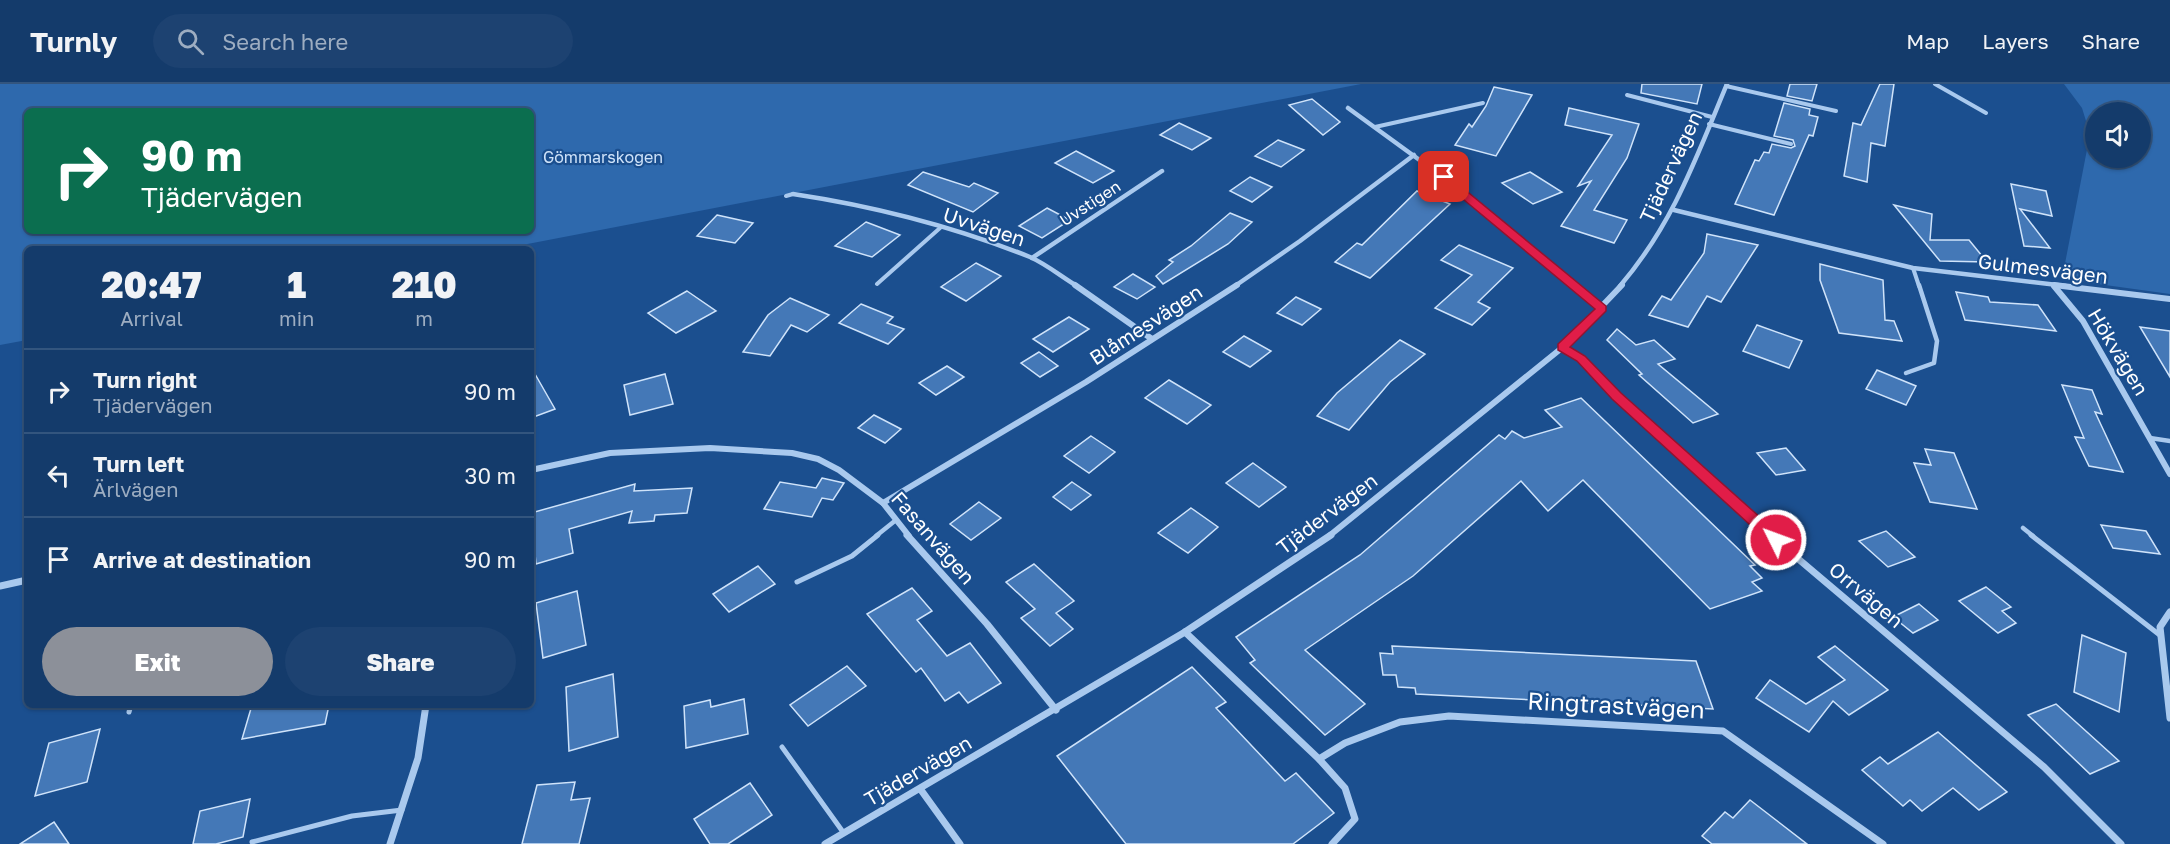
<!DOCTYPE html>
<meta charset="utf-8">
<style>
:root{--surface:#143b6b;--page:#1d4271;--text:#f1f3f6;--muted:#9dadc1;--line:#33557e;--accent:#8c9099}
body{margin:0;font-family:"Golos Text",sans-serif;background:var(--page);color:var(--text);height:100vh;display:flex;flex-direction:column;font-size:22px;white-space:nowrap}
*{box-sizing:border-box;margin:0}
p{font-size:20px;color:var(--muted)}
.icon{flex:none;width:33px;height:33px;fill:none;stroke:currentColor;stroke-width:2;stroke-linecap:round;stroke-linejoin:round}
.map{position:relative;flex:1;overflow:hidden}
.panel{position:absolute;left:24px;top:162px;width:510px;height:462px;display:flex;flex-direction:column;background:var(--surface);border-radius:9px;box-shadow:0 2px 4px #0004,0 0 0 2px var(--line)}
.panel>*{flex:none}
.hud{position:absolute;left:24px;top:24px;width:510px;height:126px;border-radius:9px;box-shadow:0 2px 4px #0004,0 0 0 2px var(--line);background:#0b6e4f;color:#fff;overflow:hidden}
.buttons{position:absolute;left:2085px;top:18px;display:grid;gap:12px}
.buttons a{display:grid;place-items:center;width:66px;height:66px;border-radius:50%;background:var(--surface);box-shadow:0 2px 4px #0004,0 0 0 2px var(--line);font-size:30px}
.pin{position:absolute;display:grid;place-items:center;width:51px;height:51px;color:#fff;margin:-26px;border-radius:12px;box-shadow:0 3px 9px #0006}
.me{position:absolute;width:66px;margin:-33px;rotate:312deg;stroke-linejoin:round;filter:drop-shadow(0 0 4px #0008)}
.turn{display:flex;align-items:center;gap:21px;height:126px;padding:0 18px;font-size:27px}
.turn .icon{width:78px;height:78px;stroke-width:2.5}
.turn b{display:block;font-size:42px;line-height:51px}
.eta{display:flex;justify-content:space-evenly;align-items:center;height:102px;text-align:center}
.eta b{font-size:36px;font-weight:800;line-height:42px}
.cta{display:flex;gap:12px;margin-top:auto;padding:12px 18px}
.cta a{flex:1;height:69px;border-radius:36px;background:var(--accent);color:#fff;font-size:24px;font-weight:800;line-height:69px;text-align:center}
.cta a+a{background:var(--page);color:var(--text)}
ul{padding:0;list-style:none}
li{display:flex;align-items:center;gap:18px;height:84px;padding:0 18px;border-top:2px solid var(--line)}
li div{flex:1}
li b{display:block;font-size:22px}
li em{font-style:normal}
header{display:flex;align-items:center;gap:36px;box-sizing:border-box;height:84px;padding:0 30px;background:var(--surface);border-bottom:2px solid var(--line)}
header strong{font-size:28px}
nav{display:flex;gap:33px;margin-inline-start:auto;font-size:21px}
.search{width:420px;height:54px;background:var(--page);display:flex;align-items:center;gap:15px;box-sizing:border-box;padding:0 21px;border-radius:33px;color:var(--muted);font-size:22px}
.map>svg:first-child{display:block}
.green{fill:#2e69ad;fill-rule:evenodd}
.building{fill:#4478b7;stroke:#cfe3fa;stroke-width:1.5}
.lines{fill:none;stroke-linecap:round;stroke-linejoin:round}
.service-far2{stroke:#a9c9ee;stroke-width:4}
.service-far1{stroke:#a9c9ee;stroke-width:4.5}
.service{stroke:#a9c9ee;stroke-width:5}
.minor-far2{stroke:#a9c9ee;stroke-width:4.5}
.minor-far1{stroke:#a9c9ee;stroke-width:6}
.minor{stroke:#a9c9ee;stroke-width:7}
.route{fill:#e11d48;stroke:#92132f;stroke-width:1.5}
.labels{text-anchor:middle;stroke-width:4.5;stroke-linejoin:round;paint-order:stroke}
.far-park-label{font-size:16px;fill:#cfe3fa;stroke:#1b4f8f}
.far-street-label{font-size:16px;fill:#fff;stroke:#1b4f8f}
.street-label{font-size:20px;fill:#fff;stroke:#1b4f8f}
.near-street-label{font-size:24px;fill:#fff;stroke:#1b4f8f}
</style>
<header>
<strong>Turnly</strong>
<div class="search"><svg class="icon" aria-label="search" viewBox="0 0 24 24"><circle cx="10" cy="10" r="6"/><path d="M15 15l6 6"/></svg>Search here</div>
<nav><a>Map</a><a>Layers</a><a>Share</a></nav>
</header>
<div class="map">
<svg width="2170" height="760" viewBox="0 0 2170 760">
<rect width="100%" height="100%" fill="#1b4f8f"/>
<g class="green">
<path d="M0,0h1361l-860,165h-474v91l-27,5zM27,27h504v120h-504z"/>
<path d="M2064,0h106v210l-108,-15 28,-145 -8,-26zM2096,28h44v46h-44z"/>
</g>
<g class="building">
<polygon points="1642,0 1702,0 1697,20 1641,9"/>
<polygon points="1790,0 1817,0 1812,17 1787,12"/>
<polygon points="1880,0 1894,0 1885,62 1871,59 1867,98 1844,92 1853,39 1861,41"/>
<polygon points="1494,3 1532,11 1496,72 1455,61 1469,40 1472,43 1486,22"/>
<polygon points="1312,15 1340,38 1323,51 1289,21"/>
<polygon points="1784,19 1810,25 1809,31 1818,33 1813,52 1809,51 1774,131 1735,120 1755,76 1759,77 1764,68 1769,69 1772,60 1791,64 1795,62 1793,56 1774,52"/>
<polygon points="1569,24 1639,40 1627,74 1594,126 1627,136 1614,159 1561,142 1591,97 1578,102 1612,51 1565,41"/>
<polygon points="1179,39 1211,54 1192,66 1160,51"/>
<polygon points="1278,56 1304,66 1281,83 1255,72"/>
<polygon points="1076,67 1114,87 1093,99 1055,79"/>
<polygon points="923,88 969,103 974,99 998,109 973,128 908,101"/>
<polygon points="1530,88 1562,108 1533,120 1502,99"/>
<polygon points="1250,93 1272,103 1252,118 1230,107"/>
<polygon points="2011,100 2046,107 2052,132 2020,125 2050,164 2024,162"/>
<polygon points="1417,107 1450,120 1370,194 1335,178 1357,159 1362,161"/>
<polygon points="1894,121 1932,130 1930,156 1969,156 1987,178 1940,177"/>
<polygon points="1047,124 1070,136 1042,154 1019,142"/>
<polygon points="1230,129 1252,138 1228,160 1163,200 1156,192 1173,178 1169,176 1191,162"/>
<polygon points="717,131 753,139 735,159 697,152"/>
<polygon points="866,138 900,151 872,173 835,162"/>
<polygon points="1707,150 1758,161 1721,218 1707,212 1688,243 1649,231 1662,212 1671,216 1704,169"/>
<polygon points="1459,161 1513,184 1478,218 1490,224 1472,241 1435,224 1472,191 1441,176"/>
<polygon points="976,179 1001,192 966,217 941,203"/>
<polygon points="1820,180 1883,196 1885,236 1894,237 1902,257 1839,249 1820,196"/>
<polygon points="1133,190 1155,203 1137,215 1114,203"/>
<polygon points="687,207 716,227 676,249 648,229"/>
<polygon points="1956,208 1988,213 1990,218 2038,221 2056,247 1965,236"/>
<polygon points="1296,213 1321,225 1302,241 1277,229"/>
<polygon points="790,214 829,231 807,248 791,241 770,272 743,268 768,231"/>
<polygon points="861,220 893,233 887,239 904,245 888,260 839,239"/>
<polygon points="1069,233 1089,245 1053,268 1033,255"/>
<polygon points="1757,241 1802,257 1789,284 1743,267"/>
<polygon points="2140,243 2170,247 2170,293"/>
<polygon points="1617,245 1636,261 1654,256 1675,275 1658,280 1718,330 1693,339 1639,291 1642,290 1607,256"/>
<polygon points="1244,252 1271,267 1250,283 1223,268"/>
<polygon points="1400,256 1425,270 1390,298 1349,346 1317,332 1337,309"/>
<polygon points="1039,268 1058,282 1040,293 1021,279"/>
<polygon points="947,282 964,293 936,311 919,299"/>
<polygon points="531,283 555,325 531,334"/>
<polygon points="1877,286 1916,302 1906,321 1866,305"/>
<polygon points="665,290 673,320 630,331 624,301"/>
<polygon points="1169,296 1211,321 1187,340 1145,314"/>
<polygon points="2062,301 2092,306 2102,330 2095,328 2123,388 2089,382 2075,353 2084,354"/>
<polygon points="1581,314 1755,481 1750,482 1762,494 1752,498 1762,507 1710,525 1583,396 1548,427 1521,397 1413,492 1305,566 1365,620 1325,651 1250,579 1255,576 1236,553 1360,471 1499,351 1505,355 1512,347 1524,354 1562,343 1545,326"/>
<polygon points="874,331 901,345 885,359 858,344"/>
<polygon points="1091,352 1115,368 1089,389 1064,372"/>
<polygon points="1786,364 1805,386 1776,391 1757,369"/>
<polygon points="1925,365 1954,369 1977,425 1930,418 1914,379 1931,381"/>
<polygon points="1253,379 1286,403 1259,423 1226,399"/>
<polygon points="822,394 844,399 833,416 822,414 812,433 764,425 780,398 816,404"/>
<polygon points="1072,398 1091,411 1071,426 1053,413"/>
<polygon points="635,400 634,407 692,404 687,429 655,431 654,437 629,439 632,427 569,445 573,469 536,480 531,429"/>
<polygon points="979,418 1001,434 971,456 950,440"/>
<polygon points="1191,424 1218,443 1188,469 1158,449"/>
<polygon points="2101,441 2146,447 2160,470 2113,464"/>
<polygon points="1886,447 1915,473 1888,483 1859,457"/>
<polygon points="1034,480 1074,517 1056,529 1073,545 1050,562 1021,534 1035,525 1006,498"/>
<polygon points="758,482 775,500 729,528 713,510"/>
<polygon points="1986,503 2011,523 2002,527 2016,539 1998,549 1959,517"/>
<polygon points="912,504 932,527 917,536 947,572 970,559 1001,599 968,619 959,608 945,617 921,584 916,588 867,530"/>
<polygon points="577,507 586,561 543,574 536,519"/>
<polygon points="1919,520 1938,536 1913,549 1893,533"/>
<polygon points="2082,551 2126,569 2119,628 2074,608"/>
<polygon points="1392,562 1696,577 1713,625 1416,610 1415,604 1398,603 1396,591 1383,591 1380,569 1393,570"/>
<polygon points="1835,562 1888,606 1849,631 1833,617 1809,648 1756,614 1770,596 1806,620 1845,596 1818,573"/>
<polygon points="847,582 866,602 808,642 790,621"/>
<polygon points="1192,583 1226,618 1216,624 1285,697 1296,689 1334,729 1293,760 1126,760 1057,672"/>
<polygon points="613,590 618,653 569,667 566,603"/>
<polygon points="744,615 748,650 686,664 684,622 710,616 711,623"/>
<polygon points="2056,620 2119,677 2090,690 2028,631"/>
<polygon points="252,621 329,621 325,640 242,655"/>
<polygon points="100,645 87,698 35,712 49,659"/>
<polygon points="1938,648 2007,708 1979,726 1953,704 1922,727 1910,716 1903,722 1862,686 1880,673 1888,680"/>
<polygon points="575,698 571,716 590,714 579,760 522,760 537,701"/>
<polygon points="750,699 772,731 728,760 710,760 694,735"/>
<polygon points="250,715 243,753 216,760 193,760 200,727"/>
<polygon points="1750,716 1807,760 1712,760 1702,752 1725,728 1733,734"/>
<polygon points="54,738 69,760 20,760"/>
</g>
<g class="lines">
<g class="service-far2">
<polyline points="1935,0 1986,29"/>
<polyline points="1726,2 1836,27"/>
<polyline points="1627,11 1712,33"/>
<polyline points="1709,40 1791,60"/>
<polyline points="1375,43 1483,19"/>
<polyline points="786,112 793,110"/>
<polyline points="1913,184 1919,202"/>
<polyline points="877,200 940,144"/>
</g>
<g class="service-far1">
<polyline points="1906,289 1934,279 1937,257 1919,201"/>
<polyline points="2150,354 2170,357"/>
<polyline points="2023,444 2033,452"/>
<polyline points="876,452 896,436"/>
</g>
<g class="service">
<polyline points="2031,451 2161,552"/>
<polyline points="797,498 852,472 878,451"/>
<polyline points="129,628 131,621"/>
<polyline points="782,663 843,748"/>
<polyline points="252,758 352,732 402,726"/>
</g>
<g class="minor-far2">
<polyline points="1348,24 1458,104 1576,202"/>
<path d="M793,110c80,12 162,33 237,63 16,7 32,20 47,29"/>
<polyline points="1674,126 1913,184 2066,202"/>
<polyline points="1032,174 1162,87"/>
<polyline points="1235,202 1300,157 1414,71"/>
<path d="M1620,202c53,-62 76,-128 107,-202"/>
</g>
<g class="minor-far1">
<polyline points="1075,201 1152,255"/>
<polyline points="1574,201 1602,224"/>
<polyline points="2054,201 2170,215"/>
<polyline points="2054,202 2083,237 2170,390"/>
<polyline points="1563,263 1581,274 1616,312 1772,452"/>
<polyline points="531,386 610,369 710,364 792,369 818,375 839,386 883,419 909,452"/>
<polyline points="883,419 1086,298 1237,201"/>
<polyline points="1329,452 1563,263 1622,201"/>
</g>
<g class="minor">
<polyline points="907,451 987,540 1056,626"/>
<polyline points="1770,451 2044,683 2121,760"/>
<polyline points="0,502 27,496"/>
<polyline points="2170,528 2160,543 2170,634"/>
<polyline points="1185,548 1319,675 1345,704 1355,735 1332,760"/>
<polyline points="1319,675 1345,659 1400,638 1449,632 1723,647 1883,760"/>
<polyline points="921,706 960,760"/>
<polyline points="390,760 418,674 426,621"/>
<polyline points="825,760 1185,548 1331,451"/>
</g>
</g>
<polygon class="route" points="1440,91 1447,91 1606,222 1606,227 1570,263 1585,272 1621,309 1781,452 1784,456 1781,460 1771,460 1612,315 1577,277 1558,266 1558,260 1595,225 1440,96"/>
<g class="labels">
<g class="far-park-label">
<text x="603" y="79">Gömmarskogen</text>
</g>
<g class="far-street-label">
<text transform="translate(1090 119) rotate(-33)" y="6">Uvstigen</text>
</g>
<g class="street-label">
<text transform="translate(1671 83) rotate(-65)" y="7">Tjädervägen</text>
<text transform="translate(984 143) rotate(18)" y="7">Uvvägen</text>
<text transform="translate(2043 185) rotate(7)" y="7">Gulmesvägen</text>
<text transform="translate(1146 241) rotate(-33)" y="7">Blåmesvägen</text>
<text transform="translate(2118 268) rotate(59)" y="7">Hökvägen</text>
<text transform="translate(1327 430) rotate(-37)" y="7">Tjädervägen</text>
<text transform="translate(933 454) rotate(49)" y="7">Fasanvägen</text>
<text transform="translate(1866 511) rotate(40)" y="7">Orrvägen</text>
<text transform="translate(918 687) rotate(-30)" y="7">Tjädervägen</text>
</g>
<g class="near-street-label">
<text transform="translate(1616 622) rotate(3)" y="8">Ringtrastvägen</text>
</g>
</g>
</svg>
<div class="buttons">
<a><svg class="icon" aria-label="sound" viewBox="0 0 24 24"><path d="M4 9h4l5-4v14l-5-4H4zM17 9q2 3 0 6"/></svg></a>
</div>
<div class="pin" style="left:1444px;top:93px;background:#d93025"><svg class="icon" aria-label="arrive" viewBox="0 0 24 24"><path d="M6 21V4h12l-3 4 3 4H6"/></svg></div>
<svg class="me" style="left:1776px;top:456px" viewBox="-20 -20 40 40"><circle r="17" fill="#e11d48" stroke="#fff" stroke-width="3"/><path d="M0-11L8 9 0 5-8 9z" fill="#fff"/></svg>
<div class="hud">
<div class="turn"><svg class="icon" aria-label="right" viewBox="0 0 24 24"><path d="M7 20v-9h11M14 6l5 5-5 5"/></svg><div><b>90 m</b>Tjädervägen</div></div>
</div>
<section class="panel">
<div class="eta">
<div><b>20:47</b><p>Arrival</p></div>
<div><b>1</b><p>min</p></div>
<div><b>210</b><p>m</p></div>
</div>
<ul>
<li><svg class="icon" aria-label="right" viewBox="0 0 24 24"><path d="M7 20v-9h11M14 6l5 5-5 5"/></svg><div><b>Turn right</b><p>Tjädervägen</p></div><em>90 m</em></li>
<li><svg class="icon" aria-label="left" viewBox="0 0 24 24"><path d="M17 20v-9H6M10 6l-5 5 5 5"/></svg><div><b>Turn left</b><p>Ärlvägen</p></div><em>30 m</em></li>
<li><svg class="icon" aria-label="arrive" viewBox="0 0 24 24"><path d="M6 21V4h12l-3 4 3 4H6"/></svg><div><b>Arrive at destination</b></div><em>90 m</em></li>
</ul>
<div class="cta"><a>Exit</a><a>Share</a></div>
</section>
</div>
